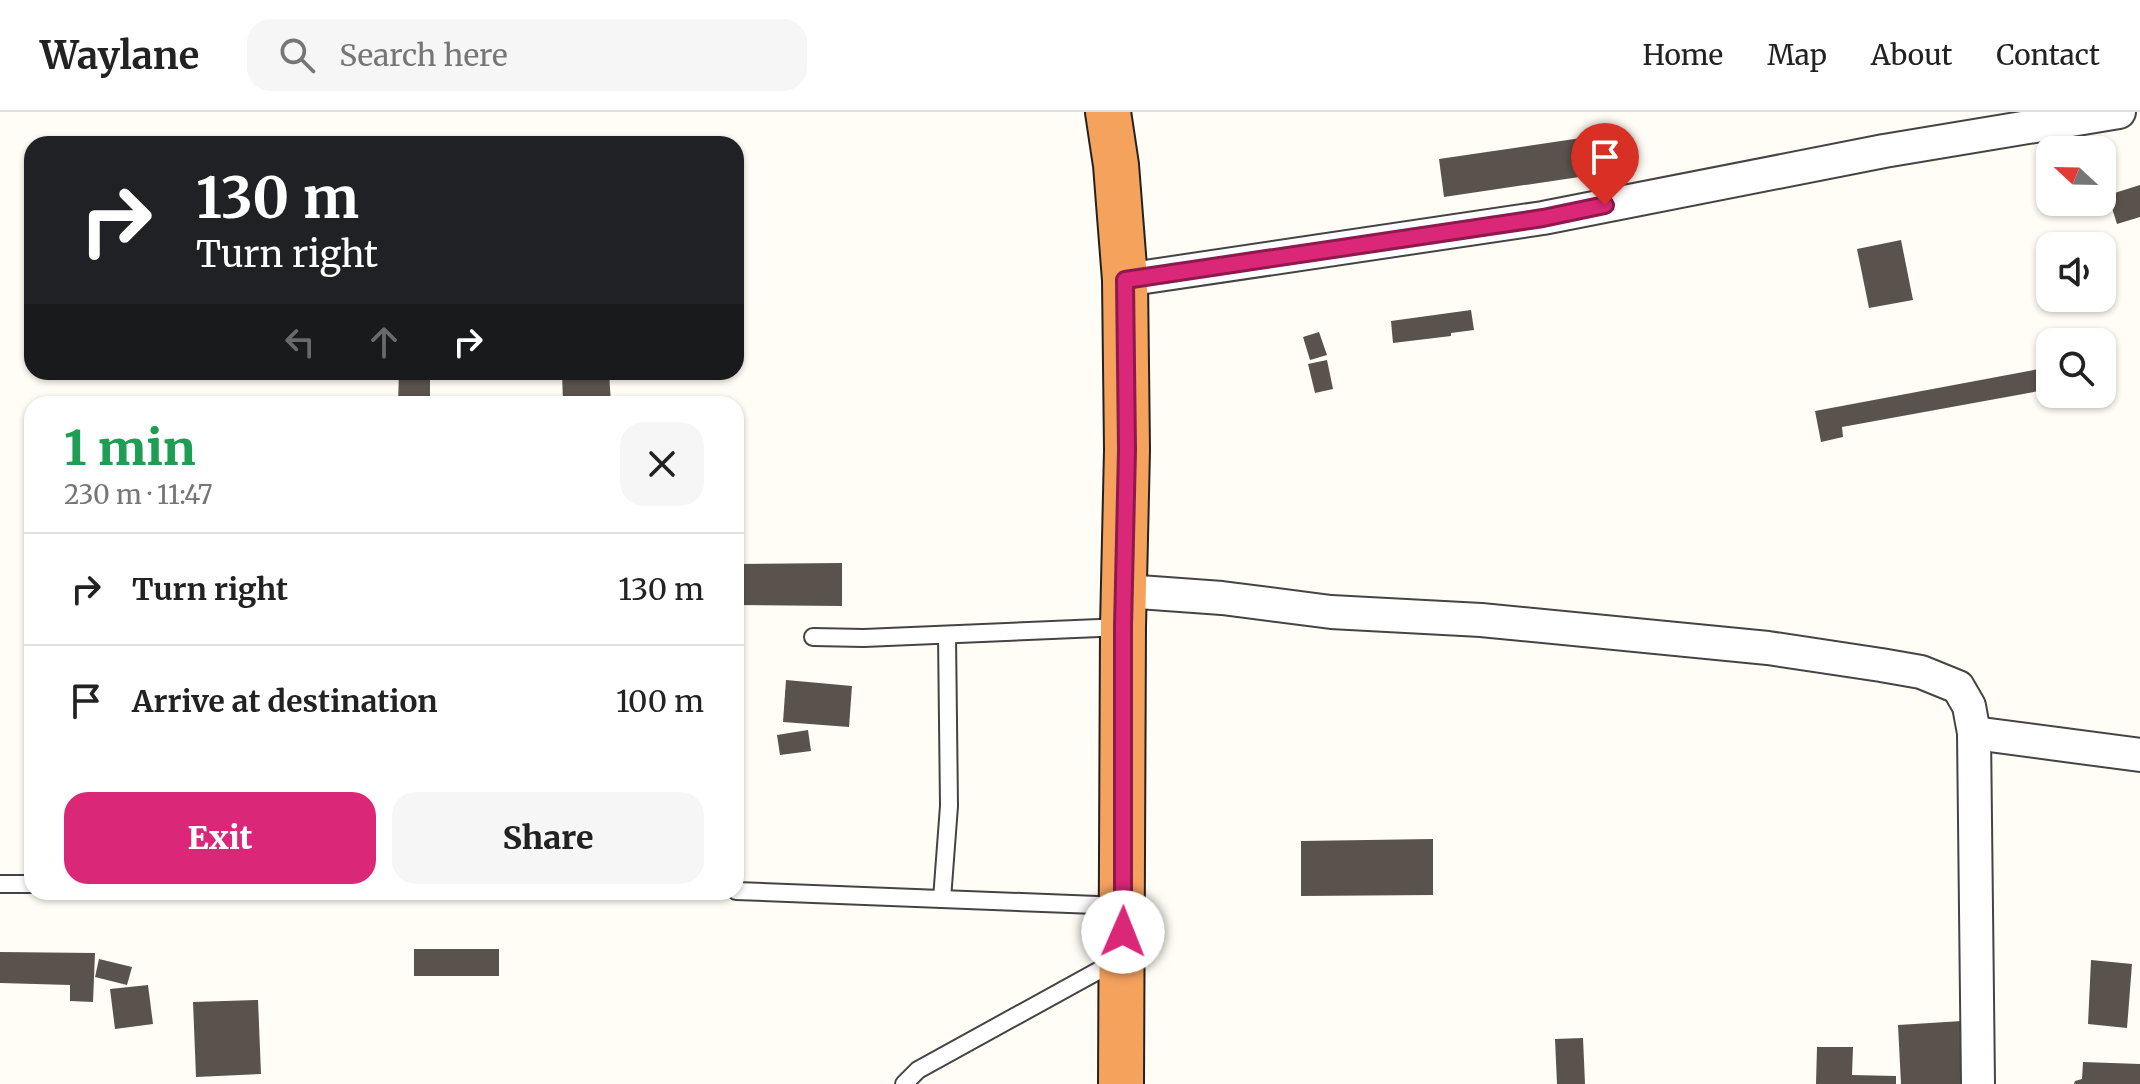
<!DOCTYPE html>
<meta charset="utf-8">
<style>
:root{--surface:#fff;--page:#f6f6f6;--text:#222;--muted:#767676;--line:#e0e0e0;--accent:#db2777}
body{margin:0;font-family:Merriweather,serif;background:var(--page);color:var(--text);height:100vh;display:flex;flex-direction:column;font-size:30px;white-space:nowrap}
*{box-sizing:border-box;margin:0}
p{font-size:26px;color:var(--muted)}
.icon{flex:none;width:44px;height:44px;fill:none;stroke:currentColor;stroke-width:2;stroke-linecap:round;stroke-linejoin:round}
.map{position:relative;flex:1;overflow:hidden}
.details{position:absolute;left:24px;top:284px;width:720px;height:504px;display:flex;flex-direction:column;background:var(--surface);border-radius:24px;box-shadow:0 2px 6px #0004}
.details>*{flex:none}
.hud{position:absolute;left:24px;top:24px;width:720px;height:244px;border-radius:24px;box-shadow:0 2px 6px #0004;background:#202124;color:#fff;overflow:hidden}
.needle{width:52px;rotate:292deg}
.tools{position:absolute;left:2036px;top:24px;display:grid;gap:16px}
.tools a{display:grid;place-items:center;width:80px;height:80px;border-radius:16px;background:var(--surface);box-shadow:0 2px 6px #0004;font-size:40px}
.pin{position:absolute;display:grid;place-items:center;width:68px;height:68px;color:#fff;margin:-82px -34px;border-radius:50% 50% 50% 0;rotate:-45deg;box-shadow:0 0 8px #0007}
.pin .icon{rotate:45deg}
.me{position:absolute;width:88px;margin:-44px;rotate:1deg;stroke-linejoin:round;filter:drop-shadow(0 0 6px #0008)}
.turn{display:flex;align-items:center;gap:28px;height:168px;padding:0 40px;font-size:36px}
.turn .icon{width:104px;height:104px;stroke-width:2.5}
.turn b{display:block;font-size:56px;line-height:68px}
.lanes{display:flex;align-items:center;height:76px;padding:0 40px;background:#0003;justify-content:center;gap:40px;direction:ltr}
.lanes .off{opacity:.35}
.round{display:grid;place-items:center;flex:none;width:84px;height:84px;border-radius:24px;background:var(--page)}
.headline{display:flex;align-items:center;justify-content:space-between;height:136px;padding:0 40px}
h1{font-size:48px;font-weight:800;line-height:60px;color:#1e9e55}
.button{display:flex;gap:16px;margin-top:auto;padding:16px 40px}
.button a{flex:1;height:92px;border-radius:24px;background:var(--accent);color:#fff;font-size:32px;font-weight:800;line-height:92px;text-align:center}
.button a+a{background:var(--page);color:var(--text)}
ul{padding:0;list-style:none}
li{display:flex;align-items:center;gap:24px;height:112px;padding:0 40px;border-top:2px solid var(--line)}
li div{flex:1}
li b{display:block;font-size:30px}
li em{font-style:normal}
header{display:flex;align-items:center;gap:48px;box-sizing:border-box;height:112px;padding:0 40px;background:var(--surface);border-bottom:2px solid var(--line)}
header strong{font-size:38px}
nav{display:flex;gap:44px;margin-inline-start:auto;font-size:28px}
.search{width:560px;height:72px;background:var(--page);display:flex;align-items:center;gap:20px;box-sizing:border-box;padding:0 28px;border-radius:24px;color:var(--muted);font-size:30px}
.map>svg:first-child{display:block}
.building{fill:#5a524d}
.lines{fill:none;stroke-linecap:round;stroke-linejoin:round}
.lane-casing{stroke:#444;stroke-width:20}
.street-casing{stroke:#444;stroke-width:36}
.highway-casing{stroke:#222;stroke-width:48}
.lane{stroke:#fff;stroke-width:16}
.street{stroke:#fff;stroke-width:32}
.highway{stroke:#f5a25d;stroke-width:44}
.route-casing{stroke:#8e194d;stroke-width:20}
.route{stroke:#db2777;stroke-width:14}
</style>
<header>
<strong>Waylane</strong>
<div class="search"><svg class="icon" aria-label="search" viewBox="0 0 24 24"><circle cx="10" cy="10" r="6"/><path d="M15 15l6 6"/></svg>Search here</div>
<nav><a>Home</a><a>Map</a><a>About</a><a>Contact</a></nav>
</header>
<div class="map">
<svg width="2140" height="972" viewBox="0 0 2140 972">
<rect width="100%" height="100%" fill="#fffdf5"/>
<g class="building">
<polygon points="1581,26 1586,64 1444,85 1439,47"/>
<polygon points="2140,73 2140,105 2117,112 2108,83"/>
<polygon points="1901,128 1913,188 1869,196 1857,137"/>
<polygon points="1471,198 1474,218 1451,221 1451,224 1393,231 1391,209"/>
<polygon points="1319,220 1327,243 1310,248 1303,225"/>
<polygon points="1327,248 1333,277 1315,281 1308,252"/>
<polygon points="2050,255 2050,277 1842,315 1843,325 1821,330 1815,299"/>
<polygon points="399,260 430,260 430,292 398,292"/>
<polygon points="562,260 609,260 611,292 563,292"/>
<polygon points="842,451 842,494 736,493 736,452"/>
<polygon points="786,568 852,574 849,615 783,610"/>
<polygon points="808,618 811,639 780,643 777,623"/>
<polygon points="1433,727 1433,783 1301,784 1301,729"/>
<rect x="414" y="837" width="85" height="27"/>
<polygon points="0,840 95,841 93,890 70,889 70,873 0,871"/>
<polygon points="99,847 132,855 127,873 95,865"/>
<polygon points="2091,848 2132,852 2127,916 2088,912"/>
<polygon points="148,873 153,912 115,917 110,877"/>
<polygon points="258,888 261,962 196,965 193,890"/>
<polygon points="1962,909 1965,972 1901,972 1898,913"/>
<polygon points="1583,926 1585,972 1557,972 1555,927"/>
<polygon points="1817,935 1853,935 1852,963 1896,964 1896,972 1816,972"/>
<polygon points="2083,950 2140,952 2140,972 2074,972 2075,969 2082,967"/>
</g>
<g class="lines">
<g class="lane-casing">
<g id="lane">
<polyline points="813,525 864,526 1123,515"/>
<polyline points="0,772 32,772"/>
<polyline points="736,779 1122,794"/>
<polyline points="942,787 949,694 947,523"/>
<polyline points="904,972 918,958 1116,849"/>
</g>
</g>
<g class="street-casing">
<g id="street">
<polyline points="1125,168 1543,106 1884,39 2119,0"/>
<polyline points="1125,479 1222,486 1331,500 1481,508 1768,536 1881,553 1921,560 1958,575 1969,594 1974,621 1978,972"/>
<polyline points="1974,621 2140,643"/>
</g>
</g>
<g class="highway-casing">
<polyline id="highway" points="1108,0 1116,53 1125,168 1127,338 1123,515 1121,972"/>
</g>
<use href="#lane" class="lane"/>
<use href="#street" class="street"/>
<use href="#highway" class="highway"/>
</g>
<g class="lines">
<g class="route-casing">
<polyline id="route" points="1123,820 1123,515 1127,338 1125,168 1543,106 1605,93"/>
</g>
<use href="#route" class="route"/>
</g>
</svg>
<div class="tools">
<a><svg class="needle" viewBox="-14 -14 28 28"><path d="M0-13l5 13h-10z" fill="#e53935"/><path d="M0 13l5-13h-10z" fill="#767676"/></svg></a>
<a><svg class="icon" aria-label="sound" viewBox="0 0 24 24"><path d="M4 9h4l5-4v14l-5-4H4zM17 9q2 3 0 6"/></svg></a>
<a><svg class="icon" aria-label="search" viewBox="0 0 24 24"><circle cx="10" cy="10" r="6"/><path d="M15 15l6 6"/></svg></a>
</div>
<div class="pin" style="left:1605px;top:93px;background:#d93025"><svg class="icon" aria-label="arrive" viewBox="0 0 24 24"><path d="M6 21V4h12l-3 4 3 4H6"/></svg></div>
<svg class="me" style="left:1123px;top:820px" viewBox="-20 -20 40 40"><circle r="19" fill="#fff"/><path d="M0-13L10 11 0 6-10 11z" fill="#db2777"/></svg>
<div class="hud">
<div class="turn"><svg class="icon" aria-label="right" viewBox="0 0 24 24"><path d="M7 20v-9h11M14 6l5 5-5 5"/></svg><div><b>130 m</b>Turn right</div></div>
<div class="lanes"><svg class="icon off" aria-label="left" viewBox="0 0 24 24"><path d="M17 20v-9H6M10 6l-5 5 5 5"/></svg><svg class="icon off" aria-label="ahead" viewBox="0 0 24 24"><path d="M12 20V5M6 11l6-6 6 6"/></svg><svg class="icon" aria-label="right" viewBox="0 0 24 24"><path d="M7 20v-9h11M14 6l5 5-5 5"/></svg></div>
</div>
<section class="details">
<div class="headline"><div><h1>1 min</h1><p>230 m · 11:47</p></div><a class="round"><svg class="icon" aria-label="close" viewBox="0 0 24 24"><path d="M6 6l12 12M18 6L6 18"/></svg></a></div>
<ul>
<li><svg class="icon" aria-label="right" viewBox="0 0 24 24"><path d="M7 20v-9h11M14 6l5 5-5 5"/></svg><div><b>Turn right</b></div><em>130 m</em></li>
<li><svg class="icon" aria-label="arrive" viewBox="0 0 24 24"><path d="M6 21V4h12l-3 4 3 4H6"/></svg><div><b>Arrive at destination</b></div><em>100 m</em></li>
</ul>
<div class="button"><a>Exit</a><a>Share</a></div>
</section>
</div>
